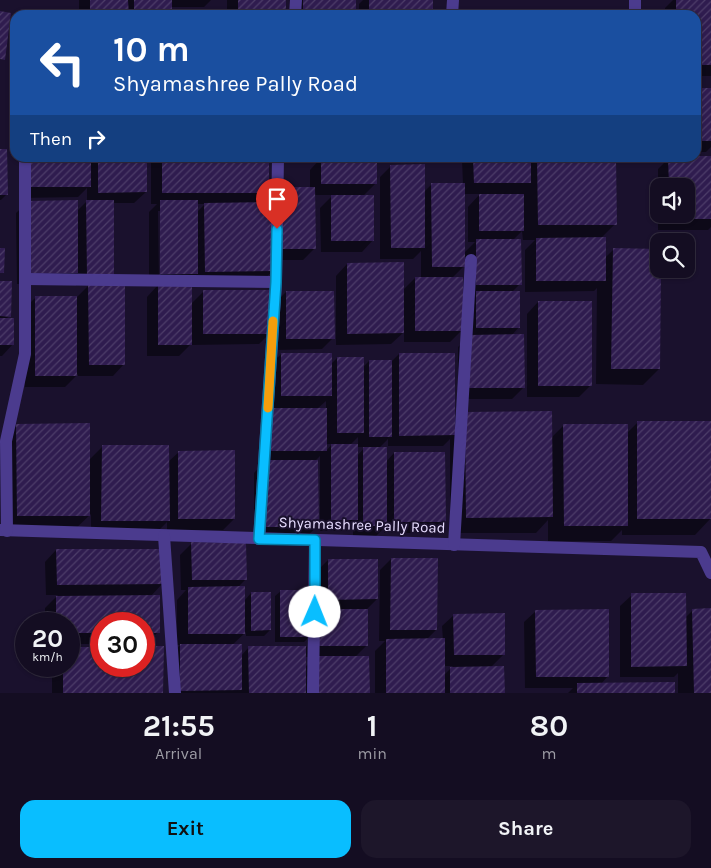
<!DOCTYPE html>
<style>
:root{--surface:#140d22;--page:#1d162a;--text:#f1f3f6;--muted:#9d9ca5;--line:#332d40;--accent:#09beff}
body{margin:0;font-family:Karla,sans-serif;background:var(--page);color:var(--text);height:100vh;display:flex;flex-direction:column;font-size:19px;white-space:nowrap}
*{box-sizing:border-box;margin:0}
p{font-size:16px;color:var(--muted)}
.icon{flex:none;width:28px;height:28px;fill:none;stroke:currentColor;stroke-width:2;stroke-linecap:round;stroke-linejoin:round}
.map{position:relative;height:693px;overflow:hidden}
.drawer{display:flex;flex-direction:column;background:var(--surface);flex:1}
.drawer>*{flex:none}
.banner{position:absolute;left:10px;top:10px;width:691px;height:152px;border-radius:15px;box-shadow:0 1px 4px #0004,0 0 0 1px var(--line);background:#1a4fa0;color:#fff;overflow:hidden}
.fabs{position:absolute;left:650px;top:178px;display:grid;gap:10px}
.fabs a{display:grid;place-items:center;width:45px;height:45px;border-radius:10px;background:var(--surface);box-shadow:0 1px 4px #0004,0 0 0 1px var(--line);font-size:25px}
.speed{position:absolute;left:15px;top:612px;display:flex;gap:10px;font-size:25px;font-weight:700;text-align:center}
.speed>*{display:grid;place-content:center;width:65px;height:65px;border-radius:50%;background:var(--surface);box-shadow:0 1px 4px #0004,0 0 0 1px var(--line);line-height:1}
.speed small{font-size:12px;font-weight:400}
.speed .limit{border:8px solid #d22;background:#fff;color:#111}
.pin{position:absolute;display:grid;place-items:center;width:42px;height:42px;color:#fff;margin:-51px -21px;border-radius:50% 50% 50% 0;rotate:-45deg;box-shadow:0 0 5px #0007}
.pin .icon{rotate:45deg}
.me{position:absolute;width:55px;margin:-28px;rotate:1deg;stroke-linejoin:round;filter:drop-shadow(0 0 4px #0008)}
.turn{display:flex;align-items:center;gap:18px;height:105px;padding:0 20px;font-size:22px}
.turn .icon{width:65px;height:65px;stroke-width:2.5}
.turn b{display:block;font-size:35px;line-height:42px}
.then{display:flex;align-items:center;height:48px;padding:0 20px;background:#0003;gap:10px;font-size:19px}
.eta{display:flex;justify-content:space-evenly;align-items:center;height:85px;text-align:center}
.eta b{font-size:30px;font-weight:700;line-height:35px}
.cta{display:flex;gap:10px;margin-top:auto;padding:10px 20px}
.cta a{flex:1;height:58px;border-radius:15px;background:var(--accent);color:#111;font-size:20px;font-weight:700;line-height:58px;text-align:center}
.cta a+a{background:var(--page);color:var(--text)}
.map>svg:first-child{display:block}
.shadow{fill:#0007;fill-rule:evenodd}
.building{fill:url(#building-hatch)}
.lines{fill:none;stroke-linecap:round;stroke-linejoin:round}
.minor{stroke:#4b3b8e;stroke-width:12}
.route-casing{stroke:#067ca6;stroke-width:12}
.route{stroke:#09beff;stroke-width:9}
.slow{stroke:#f59e0b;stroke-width:9}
.labels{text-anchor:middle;stroke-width:4;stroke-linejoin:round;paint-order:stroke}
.street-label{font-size:15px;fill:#e7ddff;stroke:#1a112d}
</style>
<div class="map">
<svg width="711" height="693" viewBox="0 0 711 693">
<defs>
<pattern id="building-hatch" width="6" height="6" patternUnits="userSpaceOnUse" patternTransform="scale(1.25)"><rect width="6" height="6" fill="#2f1c4f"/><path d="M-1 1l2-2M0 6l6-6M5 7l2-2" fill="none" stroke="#4d3d69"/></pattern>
</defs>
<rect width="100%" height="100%" fill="#1a112d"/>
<g class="shadow">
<polygon points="79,0 211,0 204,7 171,7 171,15 79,15"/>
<rect x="227" y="0" width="58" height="15"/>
<polygon points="292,0 355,0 355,10 350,15 292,15"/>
<polygon points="363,0 432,0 432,15 359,15 359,4"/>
<polygon points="673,0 711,0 711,76 696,76 696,15 665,15 665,8"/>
<polygon points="15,37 15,118 10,118 10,42"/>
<polygon points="711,89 711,147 706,152 696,152 696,90"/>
<polygon points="0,150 6,195 1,200 0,200"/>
<path d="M711,157v70l-3,3h-50v-61l11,-11zM659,186h27v28h-27z"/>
<polygon points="20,158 146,158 146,192 134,203 113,203 113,275 124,364 113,376 78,376 78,374 65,387 25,387 24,309 36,297 77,297 88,286 76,286 76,274 65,284 17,284 16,213 28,202 77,211 87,201 87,188 78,197 20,198"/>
<path d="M151,158h116v34l-11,12h13v-5l11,-11h30v-18l11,-12h54l1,25 -13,13 10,44 -11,12h-41l-1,-44 13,-13h-19l1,53 -12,12h-30v11l-12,11 -76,3 6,19 12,-12 67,41 -11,11 -69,1 -11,11h-32v-59l11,-12h-9v-73l8,-8h-6zM197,204h8l-8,8zM158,211h3v70h-2z"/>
<path d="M465,158h150v66l-14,14 4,20 8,-8 47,19 -1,100 -16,16 -47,-1 1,-96 -3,3 -69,1v-42l10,-10h-15v44l-8,8 7,35 -8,9 12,52 -11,11h-54v-52l7,-7v-75l-13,13 10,52 -12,12h-46v-10l-13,12 -55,1v-69l11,-12 56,26 12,-12h6v-27l-8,8h-33v-82l11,-11 33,26 8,-8h31l-1,-24zM463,194h17l-12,13v35h7l-11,11zM522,231l1,9h-10z"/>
<polygon points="0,282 9,316 6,319 13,344 2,356 0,356"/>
<polygon points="286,292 333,338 322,349 275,350 275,303"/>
<polygon points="538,302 591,385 579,397 527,397 527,314"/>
<path d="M281,354l50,10 6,-6 25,10 7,-7 21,2 9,-9 55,70 11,-11 86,25 13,-13 62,9 12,-12 73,96 -16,17h-73v-5l-11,11h-63v-21l-12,13h-86v-94l-7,7h-55v-7l-9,9 7,14 8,-9 50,68 -11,12h-49v-5l-9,9h-22v-13l-7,7h-26v-75l-5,5 3,65 -12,11 -52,1v-65l10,-11h-4v-41l13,-14 -3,-41zM326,401v8h-9zM358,437v8h-8zM326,444h6l-6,7zM356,447h9l-8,9z"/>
<polygon points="17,425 89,460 102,447 168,462 179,452 234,519 223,530 167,530 167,522 157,532 91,532 91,514 73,531 2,532 1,441"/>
<path d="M191,544l55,35 -9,9 7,13 7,-8 19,37 -6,6h-18v-4l-14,13 9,11 8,-9h58v-8l-3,3h-29v-46l6,-5h28l8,-20 11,-11 49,39 -10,10v36l-12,12 14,36h-200v-36l11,-12h-3v-45l9,-10h-5l-1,-35zM304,657h11l-11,11z"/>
<polygon points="56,550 163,583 150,597 158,632 147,643 144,643 144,624 101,624 101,644 69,644 69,624 45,624 45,608 58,595 46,595 45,562"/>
<path d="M391,559l45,71 -10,10h17l-1,-14 12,-11 50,39 -14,14 13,25h-128v-42l10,-10h-6l1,-71zM444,666h9l-9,9z"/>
<polygon points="632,595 685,618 693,610 711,610 711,693 678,693 678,673 674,677 620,677 620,606"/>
<polygon points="536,611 608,676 601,684 674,693 568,693 573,688 525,688 524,622"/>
<polygon points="69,648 101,648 101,666 144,666 144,648 162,648 162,693 52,693 52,666 69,666"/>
</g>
<g class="building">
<polygon points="90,0 128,0 129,15 90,15"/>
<rect x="134" y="0" width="38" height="15"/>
<rect x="238" y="0" width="48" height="15"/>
<rect x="303" y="0" width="53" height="11"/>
<rect x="369" y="0" width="64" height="15"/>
<polygon points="676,0 711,0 711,65 696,65 696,15 676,15"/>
<polygon points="0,11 11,13 5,60 0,59"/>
<rect x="696" y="88" width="15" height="53"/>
<polygon points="0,149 7,149 8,195 0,195"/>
<polygon points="696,156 711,156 711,219 669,219 669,214 686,214 686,186 669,186 668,158"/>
<rect x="31" y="158" width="60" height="29"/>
<polygon points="98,158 147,158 147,192 98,193"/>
<rect x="162" y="158" width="107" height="35"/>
<rect x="321" y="158" width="56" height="26"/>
<polygon points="473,158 531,158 531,183 474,183"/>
<polygon points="537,158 616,158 617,225 538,225"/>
<polygon points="425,164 425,248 391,248 390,165"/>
<polygon points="431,183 465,183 465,267 432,267"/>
<polygon points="280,187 315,187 316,249 280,249"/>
<rect x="479" y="194" width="45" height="37"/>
<rect x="331" y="195" width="43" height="46"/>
<polygon points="78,200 78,273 28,274 27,201"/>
<polygon points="86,200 114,200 114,275 87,276"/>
<rect x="160" y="200" width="38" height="74"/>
<polygon points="273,202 274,271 205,272 204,203"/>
<polygon points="606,237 606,281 536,281 536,238"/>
<polygon points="476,239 521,239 522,285 476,285"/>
<polygon points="0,248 5,248 4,273 0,273"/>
<polygon points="613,248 659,249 659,269 661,269 660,369 611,369"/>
<polygon points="404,262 404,333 347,334 347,263"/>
<rect x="415" y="277" width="48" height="54"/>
<polygon points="0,281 12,281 11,317 0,316"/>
<polygon points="88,284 125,284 125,365 89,365"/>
<rect x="158" y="284" width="34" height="61"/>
<rect x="203" y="290" width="68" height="44"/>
<polygon points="286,291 334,291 335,339 286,339"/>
<rect x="476" y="291" width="44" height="37"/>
<rect x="35" y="296" width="42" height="80"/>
<rect x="538" y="301" width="54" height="85"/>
<rect x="0" y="318" width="14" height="27"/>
<polygon points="524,334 525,388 469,388 469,335"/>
<rect x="281" y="353" width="51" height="43"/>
<polygon points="399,353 455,353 455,435 399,436"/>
<rect x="337" y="357" width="27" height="76"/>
<rect x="369" y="360" width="23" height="77"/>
<polygon points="270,408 327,408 327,451 271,451"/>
<polygon points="552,411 553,517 466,518 465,412"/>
<rect x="637" y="421" width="74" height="98"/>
<polygon points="90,423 90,516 17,516 16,424"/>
<polygon points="563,424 628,424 628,526 564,526"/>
<rect x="331" y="444" width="27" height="76"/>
<polygon points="102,445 169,445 170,521 101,521"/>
<rect x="363" y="447" width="24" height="79"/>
<polygon points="235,450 235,519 178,519 178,451"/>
<polygon points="394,452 445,452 446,522 394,522"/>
<polygon points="264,460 318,460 319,527 265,527"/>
<polygon points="191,542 246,543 247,580 192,580"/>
<polygon points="56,549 164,549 164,584 57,585"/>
<polygon points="391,558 438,558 437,630 390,630"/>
<polygon points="328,559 378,559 378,599 328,600"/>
<polygon points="245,586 245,634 188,634 188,587"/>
<rect x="280" y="590" width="31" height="47"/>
<polygon points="251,592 271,592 271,630 251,631"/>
<polygon points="631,593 686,593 687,666 631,667"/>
<polygon points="160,595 160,633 144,633 144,624 101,624 101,633 69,633 69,624 56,624 56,596"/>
<polygon points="711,608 711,693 694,693 692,609"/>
<polygon points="317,609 368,609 368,646 318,646"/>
<polygon points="609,609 609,677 536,677 535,610"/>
<polygon points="505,613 505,655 454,655 453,614"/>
<polygon points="445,638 445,693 386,693 386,639"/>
<polygon points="180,644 242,644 242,690 180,691"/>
<polygon points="144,646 164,646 163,693 63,693 63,666 69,666 69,647 101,647 101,666 144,666"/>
<polygon points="248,646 306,646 306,693 249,693"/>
<polygon points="315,656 369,656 370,693 315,693"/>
<polygon points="504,666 505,693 450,693 450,667"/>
<polygon points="675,682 675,693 577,693 577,683"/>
</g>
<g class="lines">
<g class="minor">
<polyline points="295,15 296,0"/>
<polyline points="452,15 453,0"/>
<polyline points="635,15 635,0"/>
<polyline points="25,279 276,282"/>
<polyline points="0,530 701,552 711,573"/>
<polyline points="7,531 6,441 25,354 25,158"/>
<polyline points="164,536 175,693"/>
<polyline points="259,539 276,282 278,158"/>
<polyline points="454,545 471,260"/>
<polyline points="313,693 315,540"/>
</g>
</g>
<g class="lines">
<g class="route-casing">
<polyline id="route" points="277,229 276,282 259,539 315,540 315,612"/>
</g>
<use href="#route" class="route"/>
<polyline class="slow" points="268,408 273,321"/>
</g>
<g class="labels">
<g class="street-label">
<text transform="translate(362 525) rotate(2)" y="5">Shyamashree Pally Road</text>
</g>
</g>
</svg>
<div class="fabs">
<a><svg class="icon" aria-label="sound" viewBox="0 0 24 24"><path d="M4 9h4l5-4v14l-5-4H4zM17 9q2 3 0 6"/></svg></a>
<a><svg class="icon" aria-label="search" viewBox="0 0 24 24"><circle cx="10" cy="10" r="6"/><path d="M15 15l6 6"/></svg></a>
</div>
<div class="speed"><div>20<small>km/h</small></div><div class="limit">30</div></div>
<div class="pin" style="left:277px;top:229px;background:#d93025"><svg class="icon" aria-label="arrive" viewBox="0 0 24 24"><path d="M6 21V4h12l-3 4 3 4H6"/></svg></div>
<svg class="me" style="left:315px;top:612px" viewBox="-20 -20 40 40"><circle r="19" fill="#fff"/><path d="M0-13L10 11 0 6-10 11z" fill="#09beff"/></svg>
<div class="banner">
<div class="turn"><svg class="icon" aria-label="left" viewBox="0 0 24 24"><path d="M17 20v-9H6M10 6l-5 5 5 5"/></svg><div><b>10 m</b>Shyamashree Pally Road</div></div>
<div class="then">Then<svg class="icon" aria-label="right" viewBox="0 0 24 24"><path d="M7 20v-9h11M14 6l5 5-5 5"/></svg></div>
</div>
</div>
<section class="drawer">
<div class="eta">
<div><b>21:55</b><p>Arrival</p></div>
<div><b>1</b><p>min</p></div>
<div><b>80</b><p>m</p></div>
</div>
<div class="cta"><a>Exit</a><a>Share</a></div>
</section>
